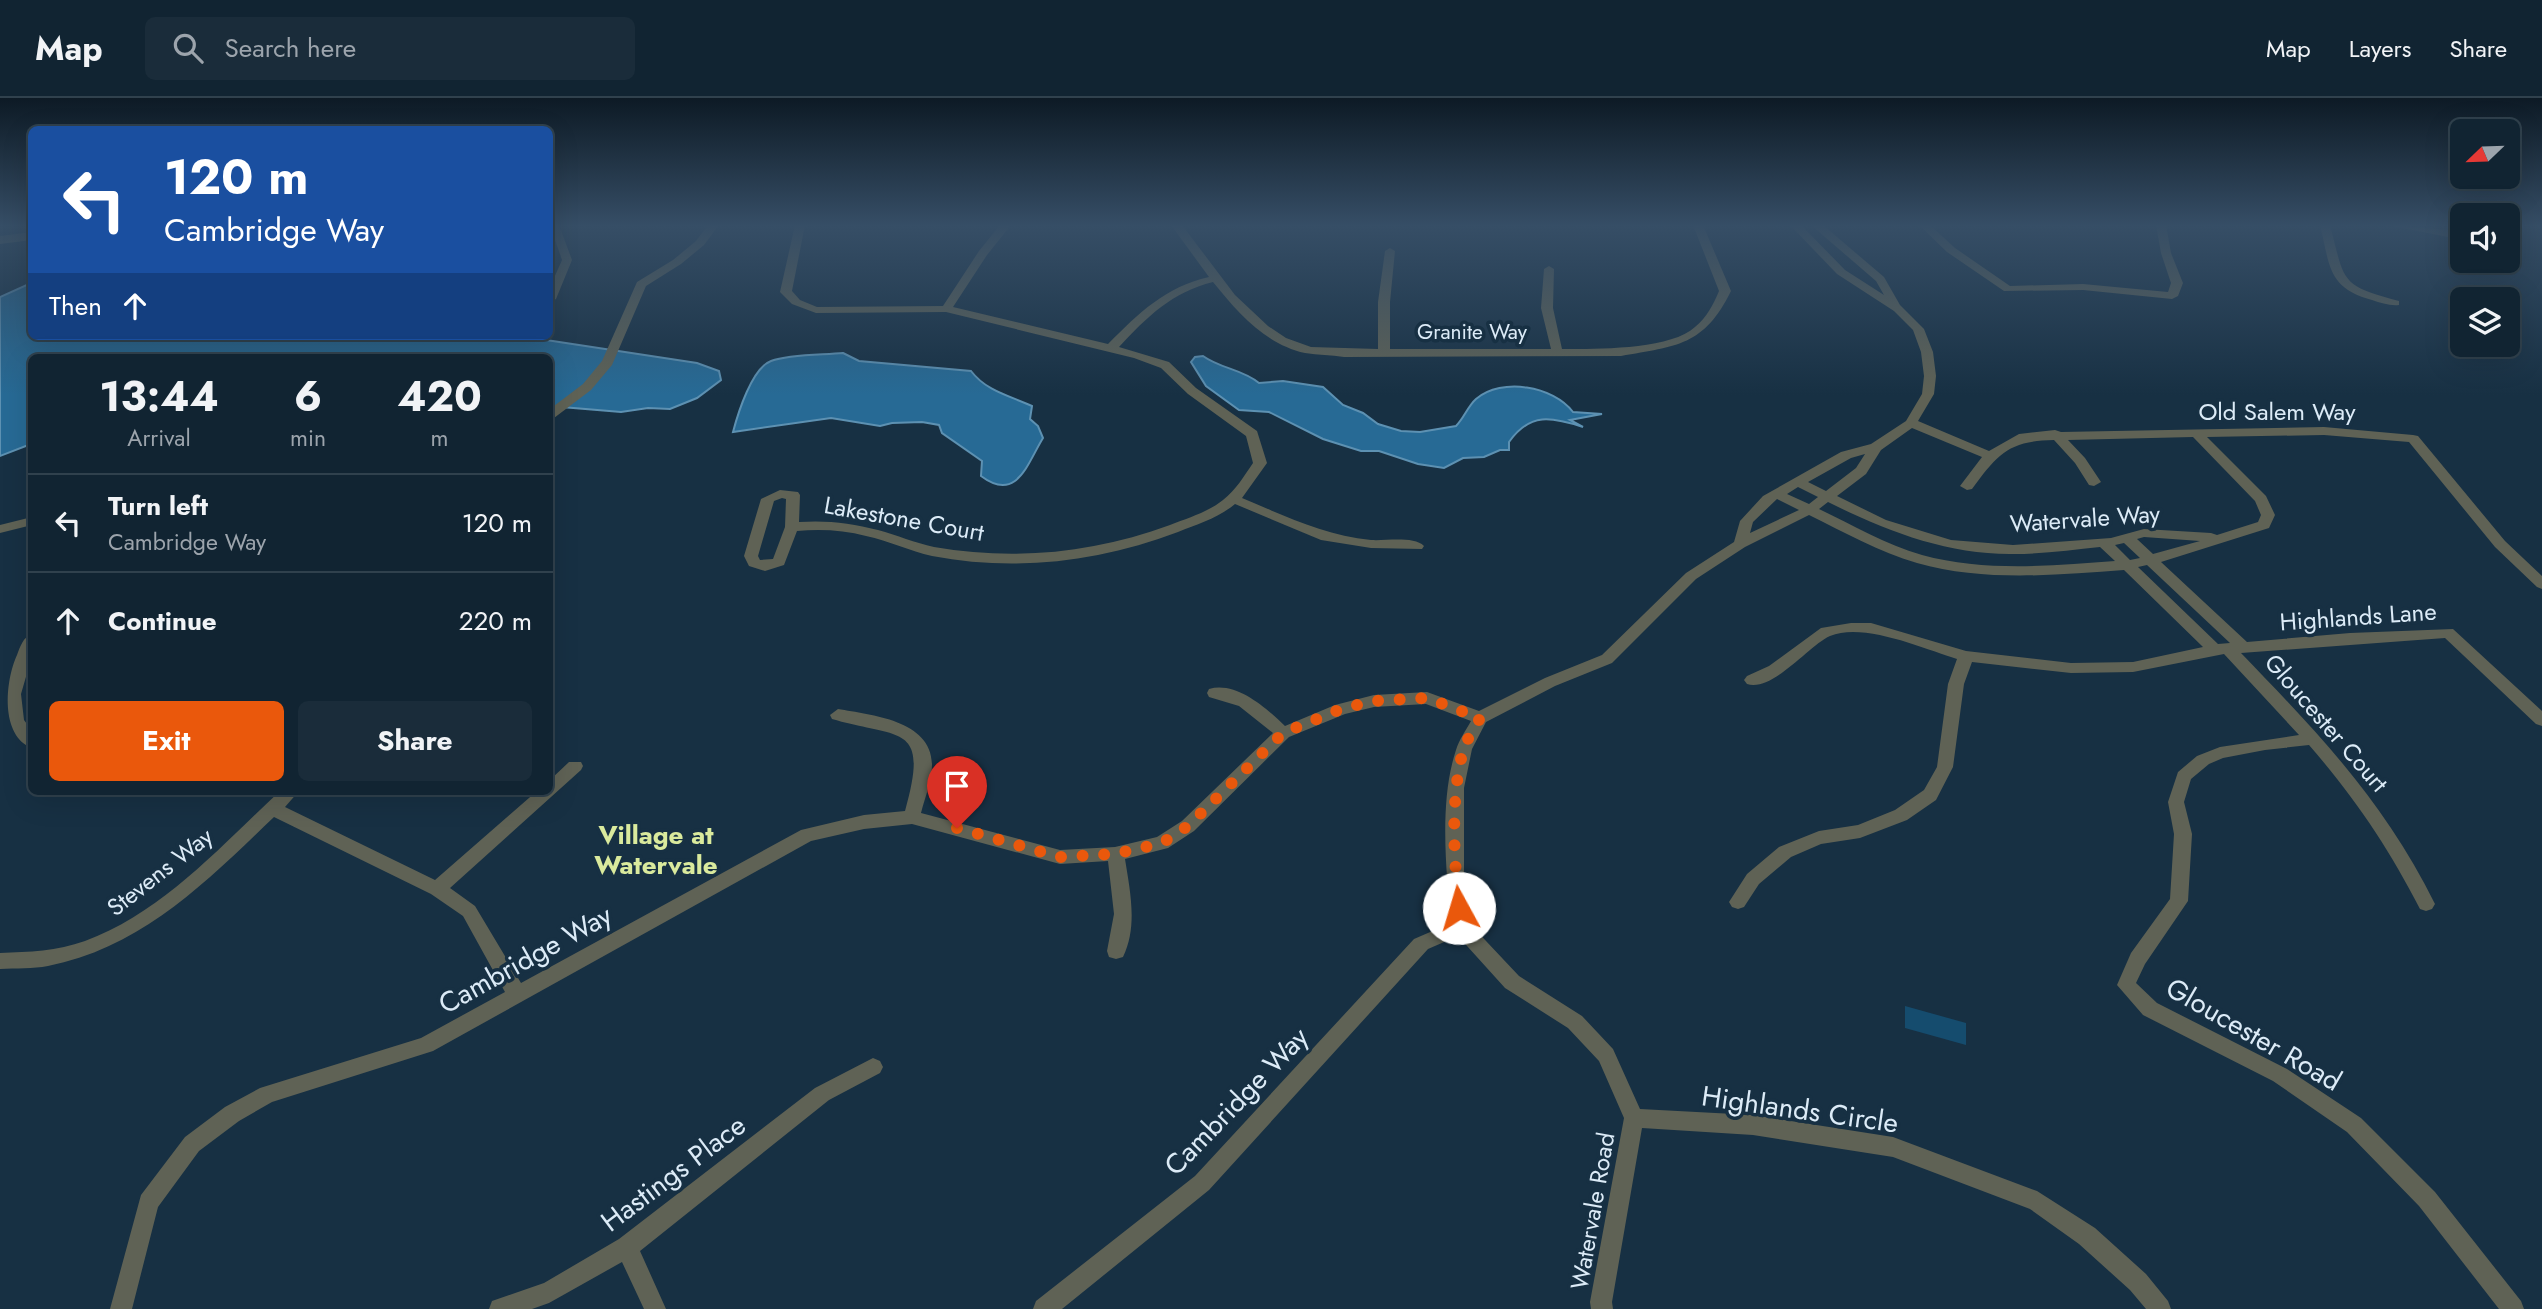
<!DOCTYPE html>
<style>
:root{--surface:#112432;--page:#1a2c3a;--text:#f1f3f6;--muted:#9ca4ac;--line:#30414d;--accent:#ea580c}
body{margin:0;font-family:Jost,sans-serif;background:var(--page);color:var(--text);height:100vh;display:flex;flex-direction:column;font-size:26px;white-space:nowrap}
*{box-sizing:border-box;margin:0}
p{font-size:23px;color:var(--muted)}
.icon{flex:none;width:38px;height:38px;fill:none;stroke:currentColor;stroke-width:2;stroke-linecap:round;stroke-linejoin:round}
.map{position:relative;flex:1;overflow:hidden}
.sheet{position:absolute;left:28px;top:256px;width:525px;height:441px;display:flex;flex-direction:column;background:var(--surface);border-radius:10px;box-shadow:0 7px 28px #0002,0 0 0 2px var(--line)}
.sheet>*{flex:none}
.hud{position:absolute;left:28px;top:28px;width:525px;height:214px;border-radius:10px;box-shadow:0 7px 28px #0002,0 0 0 2px var(--line);background:#1a4fa0;color:#fff;overflow:hidden}
.needle{width:46px;rotate:247deg}
.buttons{position:absolute;left:2450px;top:21px;display:grid;gap:14px}
.buttons a{display:grid;place-items:center;width:70px;height:70px;border-radius:10px;background:var(--surface);box-shadow:0 7px 28px #0002,0 0 0 2px var(--line);font-size:35px}
.pin{position:absolute;display:grid;place-items:center;width:60px;height:60px;color:#fff;margin:-72px -30px;border-radius:50% 50% 50% 0;rotate:-45deg;box-shadow:0 0 7px #0007}
.pin .icon{rotate:45deg}
.me{position:absolute;width:77px;margin:-38px;rotate:354deg;stroke-linejoin:round;filter:drop-shadow(0 0 5px #0008)}
.turn{display:flex;align-items:center;gap:24px;height:147px;padding:0 21px;font-size:32px}
.turn .icon{width:91px;height:91px;stroke-width:2.5}
.turn b{display:block;font-size:49px;line-height:60px}
.then{display:flex;align-items:center;height:66px;padding:0 21px;background:#0003;gap:14px;font-size:26px}
.eta{display:flex;justify-content:space-evenly;align-items:center;height:119px;text-align:center}
.eta b{font-size:42px;font-weight:700;line-height:49px}
.button{display:flex;gap:14px;margin-top:auto;padding:14px 21px}
.button a{flex:1;height:80px;border-radius:10px;background:var(--accent);color:#fff;font-size:28px;font-weight:700;line-height:80px;text-align:center}
.button a+a{background:var(--page);color:var(--text)}
ul{padding:0;list-style:none}
li{display:flex;align-items:center;gap:21px;height:98px;padding:0 21px;border-top:2px solid var(--line)}
li div{flex:1}
li b{display:block;font-size:26px}
li em{font-style:normal}
header{display:flex;align-items:center;gap:42px;box-sizing:border-box;height:98px;padding:0 35px;background:var(--surface);border-bottom:2px solid var(--line)}
header strong{font-size:33px}
nav{display:flex;gap:38px;margin-inline-start:auto;font-size:24px}
.search{width:490px;height:63px;background:var(--page);display:flex;align-items:center;gap:18px;box-sizing:border-box;padding:0 24px;border-radius:10px;color:var(--muted);font-size:26px}
.map>svg:first-child{display:block}
.green{fill:#154c6e}
.water{fill:#276a95;stroke:#5d91b2;stroke-width:2}
.lines{fill:none;stroke-linecap:round;stroke-linejoin:round}
.minor{fill:#5f6255;fill-rule:evenodd}
.tertiary{fill:#5f6255;fill-rule:evenodd}
.route{stroke:#ea580c;stroke-width:12;stroke-dasharray:0 21.6}
.labels{text-anchor:middle;stroke-width:7;stroke-linejoin:round;paint-order:stroke}
.far-street-label{font-size:21px;fill:#dcebf7;stroke:#173043}
.street-label{font-size:24px;fill:#dcebf7;stroke:#173043}
.neighbourhood-label{font-size:26px;font-weight:bold;fill:#daea9d;stroke:#173043}
.near-street-label{font-size:28px;fill:#dcebf7;stroke:#173043}
</style>
<header>
<strong>Map</strong>
<div class="search"><svg class="icon" aria-label="search" viewBox="0 0 24 24"><circle cx="10" cy="10" r="6"/><path d="M15 15l6 6"/></svg>Search here</div>
<nav><a>Map</a><a>Layers</a><a>Share</a></nav>
</header>
<div class="map">
<svg width="2542" height="1211" viewBox="0 0 2542 1211">
<rect width="100%" height="100%" fill="#173043"/>
<polygon class="green" points="1905,908 1966,925 1966,947 1905,930"/>
<g class="water">
<polygon points="31,185 32,238 520,238 697,265 719,273 721,282 697,300 670,311 648,310 621,314 550,308 550,259 32,259 31,346 0,358 0,199"/>
<path d="M843,255l16,8 112,10c15,20 39,25 61,35l-2,13 8,7 5,12c-16,26 -26,65 -62,38l1,-15 -40,-28 -3,-8 -17,-3 -30,1 -12,3 -49,-8 -98,14c5,-19 19,-64 38,-71 19,-7 52,-6 72,-8z"/>
<path d="M1203,258c18,13 39,13 56,27l24,-2 40,6 20,18 20,8 15,11 23,7 19,1 36,-6c8,-8 12,-20 20,-27 26,-22 77,-13 97,13l29,2 -32,6 13,7c-31,-10 -53,-15 -74,15v8h-9l-16,7 -21,1 -19,10 -26,-4 -39,-13h-18l-38,-12 -54,-27 -30,-2 -33,-24 -15,-24 4,-5z"/>
</g>
<g class="lines">
<g class="minor">
<polygon points="550,127 559,127 572,162 556,201 550,204 550,189 562,162"/>
<polygon points="708,127 719,127 704,147 681,166 646,188 612,267 591,292 554,320 550,321 550,311 583,286 602,263 637,184 673,162 696,143"/>
<path d="M795,127h10l-13,66 8,9 17,7 126,-1 36,-55 21,-26h11l-24,30 -34,52 155,37c31,-31 57,-57 101,-67l-38,-52h11l53,70 33,31 18,12 25,9 67,2v-47l7,-51 5,-3 5,3 -5,51v47h161l-10,-41 3,-39 5,-3 5,3 -1,39 9,41c34,0 108,1 133,-22 12,-10 18,-22 24,-36l-26,-66h10l28,66c-27,55 -54,55 -110,65l-277,1c-13,-2 -26,-2 -39,-4 -40,-9 -67,-40 -92,-71 -41,10 -66,35 -94,65l50,15 27,26 61,43 10,32 -25,35c43,18 82,37 129,42 15,1 43,-4 53,6l-2,3 -51,-1 -50,-8 -86,-36c-17,14 -37,20 -57,28 -79,30 -163,40 -246,24 -22,-5 -43,-15 -66,-20 -22,-6 -46,-7 -69,-5l-13,34 -19,6 -16,-5 -5,-10 17,-57 19,-9 18,2 2,3 -1,27c27,-2 53,1 79,8 19,5 37,13 56,17 81,14 160,6 236,-22 18,-7 38,-13 53,-25 13,-10 21,-24 30,-37l-7,-27 -58,-42 -27,-26 -27,-10 -188,-46 -130,1 -24,-9 -12,-12zM782,400l4,1 -1,28 -12,32 -13,1 -2,-4 16,-55z"/>
<path d="M1790,127h11l44,45 39,25 -8,-14 -65,-56h12l61,52 16,28 24,24 9,23 3,24 -2,18 -16,27 71,30 30,-17 36,-4 6,2 263,-5 89,8 5,1 87,105 37,35v13l-5,-2 -42,-40 -86,-105 -85,-7 -117,2 59,59 9,19 -6,13 -108,34 86,80 103,-9 103,-4 89,82v15l-6,-2 -91,-86 -204,15c78,81 143,148 194,251l-3,5 -6,2 -6,-2c-32,-62 -65,-111 -111,-164l-44,5 -42,8 -14,6 -18,15 -7,23 8,32 -4,67 -43,63 -9,19 21,20 130,66 74,49 74,74 86,109 3,8h-25l-80,-103 -72,-74 -74,-51 -130,-66 -26,-30 14,-32 39,-54 4,-65 -6,-32 10,-30 19,-16 23,-9 79,-12 -75,-81 -91,18 -62,1 -99,-11 -8,22 -11,83 -17,33 -29,20 -47,18 -39,6 -30,13 -32,27 -15,23 -6,2 -6,-2 -3,-5 18,-28 32,-27 40,-16 39,-6 37,-15 29,-20 13,-23 11,-83 9,-25c-33,-10 -93,-37 -127,-23 -22,10 -57,56 -83,48l-3,-4 3,-4 22,-10 52,-38 30,-5h20l95,28 105,12 62,-1 70,-15 -79,-77c-69,5 -140,12 -207,-7 -38,-11 -73,-31 -108,-48l-64,32 -49,32 -84,84 -57,23 -69,36 -14,27 -8,39v83l6,53 49,52 63,40 31,33 27,60 113,6 140,22 144,54 58,37 51,46 22,27 3,8h-25l-16,-19 -51,-46 -49,-35 -137,-52 -140,-22 -111,-7 -30,174 1,7h-22l-1,-7 34,-184 -25,-57 -31,-33 -63,-40 -47,-52 -30,13 -219,241 -147,119h-29l3,-8 159,-125 219,-237 37,-16c-5,-53 -12,-122 5,-173 3,-10 10,-20 15,-29l-45,-17 -52,3 -29,7 -56,23 -95,94 -26,17 -43,11c5,32 13,67 -2,98l-7,2 -7,-2 -2,-6 7,-37 -6,-53 -48,3 -148,-40 -48,5 -53,12 -378,210 -161,51 -33,19 -40,30 -41,56 -26,102h-22l31,-114 44,-58 40,-30 35,-19 161,-50 84,-46 -42,-76 -32,-22 -157,-77c-67,64 -131,130 -226,149 -15,3 -32,2 -48,3v-16c29,-1 57,-2 85,-12 77,-28 137,-96 195,-150h19l-14,16 150,73 102,-89h13v-11l19,-18h12l2,4 -2,4 -131,118 25,18 46,77 280,-153 63,-15 41,-4c25,-89 -5,-72 -73,-92l-2,-4 8,-6c33,6 94,11 94,56 0,16 -7,32 -11,48l139,37 55,-3 42,-10 25,-16 91,-88 -34,-27 -30,-9 -2,-4 2,-4c28,-8 58,20 76,37l50,-21 39,-10 53,-3 52,19 66,-33 57,-23 84,-82 48,-31 6,-21 23,-25 78,-44 30,-8 35,-23 16,-27 2,-18 -3,-24 -8,-22 -19,-19 -57,-37zM1912,330l70,29 -22,29 7,4 5,-1c26,-35 36,-48 82,-49l21,23 14,22 5,1 7,-4 -16,-24 -17,-18 125,-3 62,64 6,14 -3,7 -41,13 -6,-2 -67,-4 -33,9 -98,7 -62,-5 -65,-20 -49,-24 29,-22 15,-24zM1865,356l-9,14 -30,23 -18,-9 43,-24zM1798,389l20,10 -9,7 -22,-10zM1777,401l22,11 -49,23 3,-11zM1828,404c58,29 120,53 186,52 29,0 58,-4 86,-7l15,14c-64,5 -131,11 -193,-6 -36,-10 -69,-30 -103,-46zM2144,439l56,4 -47,13 -16,-15zM2124,445l16,15 -10,2 -15,-15zM2147,467l83,78 -12,1 -80,-77z"/>
<polygon points="1919,127 1930,127 1955,150 2010,188 2083,186 2168,194 2171,185 2161,155 2156,127 2166,127 2171,155 2183,185 2178,198 2172,201 2083,192 2004,193 1947,154"/>
<path d="M2320,127h10c15,57 9,60 69,76v4c-9,1 -18,-2 -27,-5 -45,-12 -42,-35 -52,-75z"/>
<polygon points="2387,127 2462,133 2462,139 2448,139"/>
<polygon points="32,419 32,427 0,435 0,427"/>
<path d="M32,536v22l-11,38 3,26 8,11v17c-32,-12 -27,-67 -15,-93 3,-8 6,-18 15,-21z"/>
<polygon points="873,960 880,963 883,969 880,975 829,1002 640,1153 666,1211 644,1211 622,1164 549,1205 532,1211 489,1211 492,1203 544,1185 619,1141 815,990"/>
</g>
<polygon class="tertiary" points="32,134 32,142 0,146 0,138"/>
</g>
<linearGradient id="sky" x2="0" y2="1"><stop stop-color="#0d1a25"/><stop offset="0.43" stop-color="#364e66"/><stop offset="1" stop-color="#364e66" stop-opacity="0"/></linearGradient>
<rect width="2542" height="297" fill="url(#sky)"/>
<g class="lines">
<path class="route" d="M957,730l103,29 55,-3 47,-11 26,-17 95,-93 58,-24 33,-8 53,-3 53,20c-5,10 -14,22 -17,33 -13,49 -9,107 -4,157"/>
</g>
<g class="labels">
<g class="far-street-label">
<text x="1472" y="241">Granite Way</text>
</g>
<g class="street-label">
<text x="2277" y="322">Old Salem Way</text>
<text transform="translate(904 421) rotate(10)" y="8">Lakestone Court</text>
<text transform="translate(2085 421) rotate(-4)" y="8">Watervale Way</text>
<text transform="translate(2358 519) rotate(-4)" y="8">Highlands Lane</text>
<text transform="translate(2326 625) rotate(49)" y="8">Gloucester Court</text>
<text transform="translate(160 774) rotate(-38)" y="8">Stevens Way</text>
<text transform="translate(1593 1113) rotate(-80)" y="8">Watervale Road</text>
</g>
<g class="neighbourhood-label">
<text x="656" y="746">Village at<tspan x="656" dy="30">Watervale</tspan></text>
</g>
<g class="near-street-label">
<text transform="translate(525 861) rotate(-29)" y="10">Cambridge Way</text>
<text transform="translate(2254 936) rotate(30)" y="10">Gloucester Road</text>
<text transform="translate(1236 1003) rotate(-46)" y="10">Cambridge Way</text>
<text transform="translate(1800 1011) rotate(8)" y="10">Highlands Circle</text>
<text transform="translate(673 1075) rotate(-37)" y="10">Hastings Place</text>
</g>
</g>
</svg>
<div class="buttons">
<a><svg class="needle" viewBox="-14 -14 28 28"><path d="M0-13l5 13h-10z" fill="#e53935"/><path d="M0 13l5-13h-10z" fill="#9ca4ac"/></svg></a>
<a><svg class="icon" aria-label="sound" viewBox="0 0 24 24"><path d="M4 9h4l5-4v14l-5-4H4zM17 9q2 3 0 6"/></svg></a>
<a><svg class="icon" aria-label="layers" viewBox="0 0 24 24"><path d="M12 4l9 5-9 5-9-5zM3 14l9 5 9-5"/></svg></a>
</div>
<div class="pin" style="left:957px;top:730px;background:#d93025"><svg class="icon" aria-label="arrive" viewBox="0 0 24 24"><path d="M6 21V4h12l-3 4 3 4H6"/></svg></div>
<svg class="me" style="left:1459px;top:810px" viewBox="-20 -20 40 40"><circle r="19" fill="#fff"/><path d="M0-13L10 11 0 6-10 11z" fill="#ea580c"/></svg>
<div class="hud">
<div class="turn"><svg class="icon" aria-label="left" viewBox="0 0 24 24"><path d="M17 20v-9H6M10 6l-5 5 5 5"/></svg><div><b>120 m</b>Cambridge Way</div></div>
<div class="then">Then<svg class="icon" aria-label="ahead" viewBox="0 0 24 24"><path d="M12 20V5M6 11l6-6 6 6"/></svg></div>
</div>
<section class="sheet">
<div class="eta">
<div><b>13:44</b><p>Arrival</p></div>
<div><b>6</b><p>min</p></div>
<div><b>420</b><p>m</p></div>
</div>
<ul>
<li><svg class="icon" aria-label="left" viewBox="0 0 24 24"><path d="M17 20v-9H6M10 6l-5 5 5 5"/></svg><div><b>Turn left</b><p>Cambridge Way</p></div><em>120 m</em></li>
<li><svg class="icon" aria-label="ahead" viewBox="0 0 24 24"><path d="M12 20V5M6 11l6-6 6 6"/></svg><div><b>Continue</b></div><em>220 m</em></li>
</ul>
<div class="button"><a>Exit</a><a>Share</a></div>
</section>
</div>
